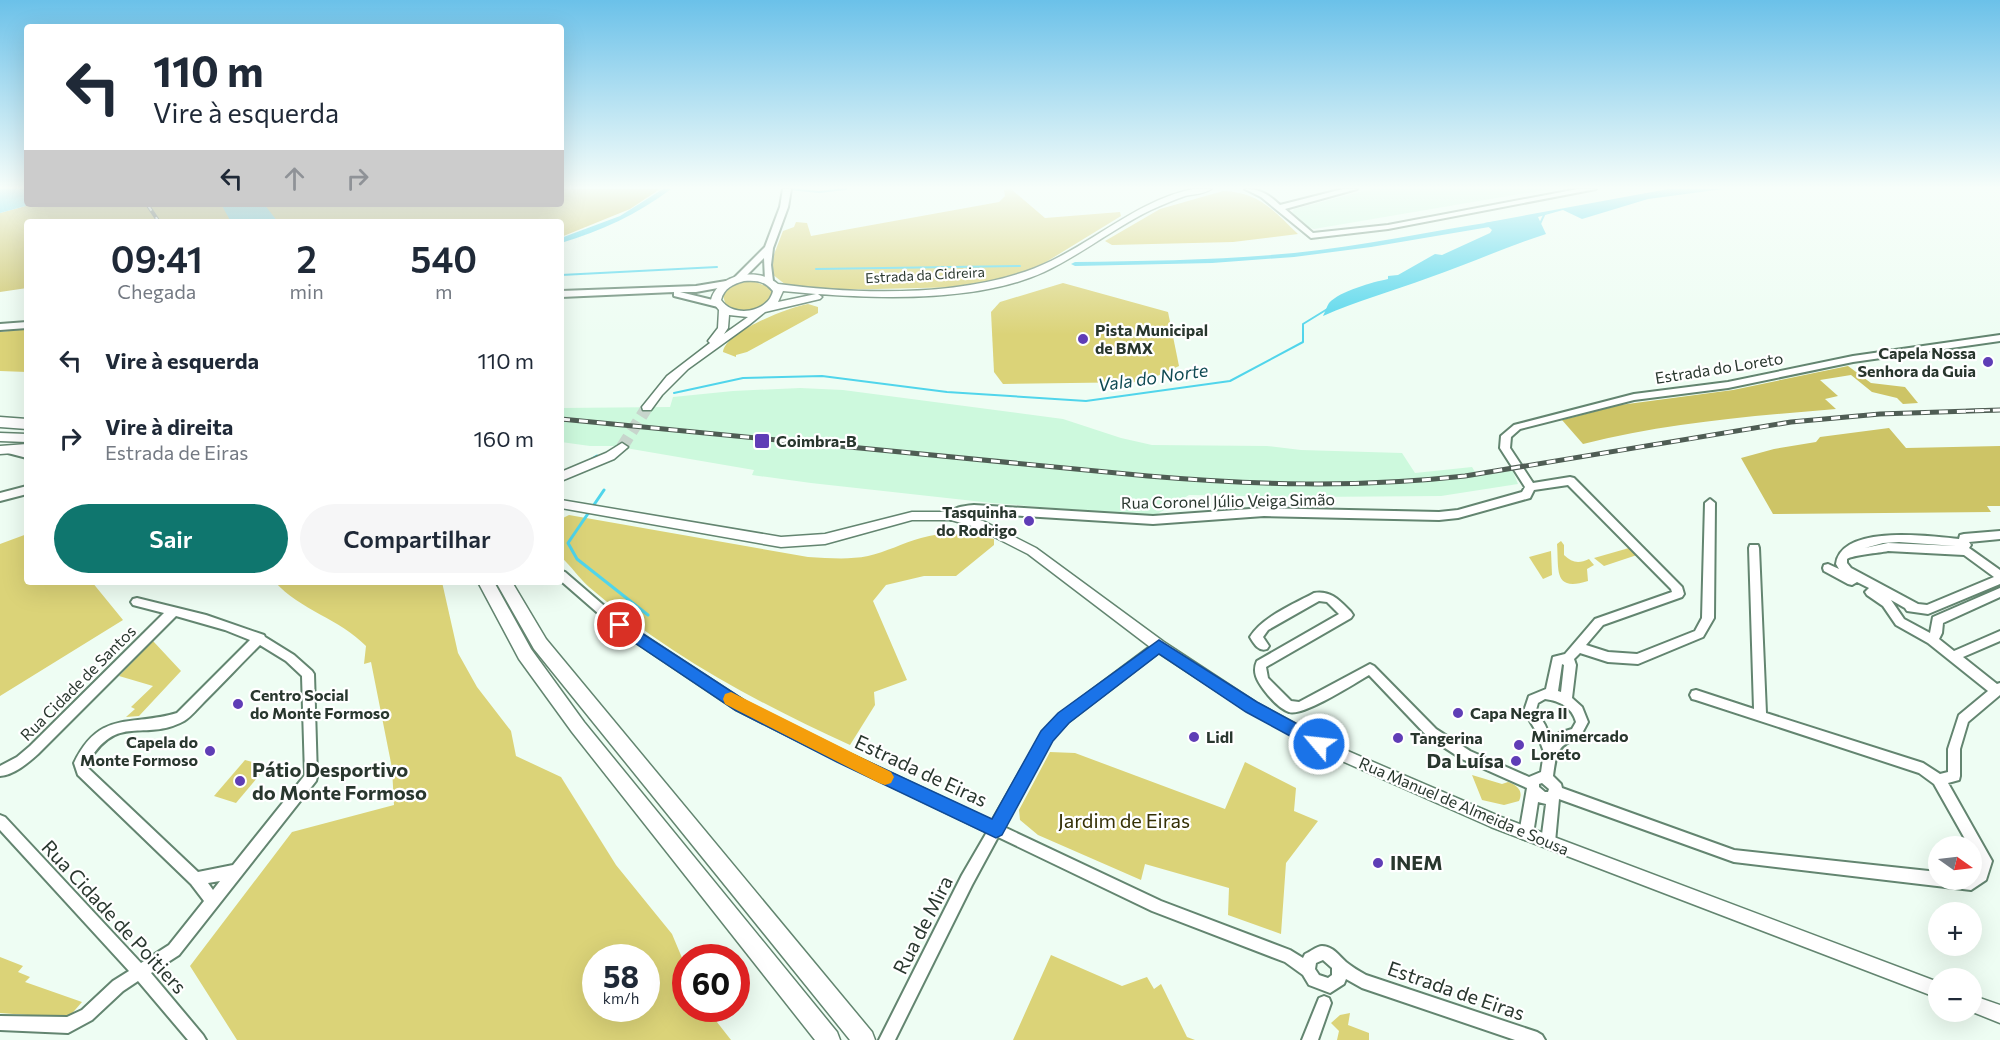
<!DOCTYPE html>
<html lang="pt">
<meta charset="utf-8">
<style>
:root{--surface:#fff;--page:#f6f6f7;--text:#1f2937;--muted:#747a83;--accent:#0f766e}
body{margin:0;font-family:Commissioner,sans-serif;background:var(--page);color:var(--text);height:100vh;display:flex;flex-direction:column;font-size:22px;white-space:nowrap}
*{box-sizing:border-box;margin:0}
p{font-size:20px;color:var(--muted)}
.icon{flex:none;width:33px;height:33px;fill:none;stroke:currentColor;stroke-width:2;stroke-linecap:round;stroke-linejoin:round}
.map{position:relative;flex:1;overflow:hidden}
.panel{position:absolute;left:24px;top:219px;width:540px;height:366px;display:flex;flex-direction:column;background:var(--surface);border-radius:6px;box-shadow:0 6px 24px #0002}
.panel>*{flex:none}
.hud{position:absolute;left:24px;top:24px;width:540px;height:183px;border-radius:6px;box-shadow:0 6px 24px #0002;background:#fff;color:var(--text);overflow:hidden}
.needle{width:39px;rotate:104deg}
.controls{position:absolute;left:1928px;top:836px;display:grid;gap:12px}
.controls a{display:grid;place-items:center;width:54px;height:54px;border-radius:50%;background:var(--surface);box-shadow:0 6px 24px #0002;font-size:30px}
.speed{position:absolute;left:582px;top:944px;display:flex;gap:12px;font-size:30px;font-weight:700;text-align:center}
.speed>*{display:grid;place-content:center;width:78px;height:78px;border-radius:50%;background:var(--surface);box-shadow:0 6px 24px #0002;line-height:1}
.speed small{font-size:15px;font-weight:400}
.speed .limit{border:9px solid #d22;background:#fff;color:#111}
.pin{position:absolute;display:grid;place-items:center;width:51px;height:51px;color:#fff;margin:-26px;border:3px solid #fff;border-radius:50%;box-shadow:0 2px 6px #0007}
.me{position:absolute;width:66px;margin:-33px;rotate:298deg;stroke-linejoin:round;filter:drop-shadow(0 0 4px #0008)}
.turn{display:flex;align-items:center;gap:21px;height:126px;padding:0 30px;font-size:27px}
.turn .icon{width:78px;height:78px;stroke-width:2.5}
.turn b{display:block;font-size:42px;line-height:51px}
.lanes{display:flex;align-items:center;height:57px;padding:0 30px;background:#0003;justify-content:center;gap:30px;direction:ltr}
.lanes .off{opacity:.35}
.eta{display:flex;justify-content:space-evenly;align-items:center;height:102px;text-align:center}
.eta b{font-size:36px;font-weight:600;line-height:42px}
.cta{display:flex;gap:12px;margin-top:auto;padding:12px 30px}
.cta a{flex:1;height:69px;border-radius:36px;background:var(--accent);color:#fff;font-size:24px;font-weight:600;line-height:69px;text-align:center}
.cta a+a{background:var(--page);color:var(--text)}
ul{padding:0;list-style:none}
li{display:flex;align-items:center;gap:18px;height:78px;padding:0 30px}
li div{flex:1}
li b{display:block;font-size:22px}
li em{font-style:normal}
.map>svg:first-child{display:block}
.built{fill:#cdf9dd}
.green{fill:#dbd378;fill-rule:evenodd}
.forest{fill:#cdc466}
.water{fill:#50d5eb}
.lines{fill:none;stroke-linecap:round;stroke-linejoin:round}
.stream-far1{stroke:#50d5eb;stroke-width:2}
.stream{stroke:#50d5eb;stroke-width:3}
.canal{fill:#50d5eb;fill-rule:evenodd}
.major-tunnel-far1{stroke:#c7d5cc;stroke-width:10;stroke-dasharray:10 4.5;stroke-linecap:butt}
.major-tunnel{stroke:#c7d5cc;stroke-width:12;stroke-dasharray:12 6;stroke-linecap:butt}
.minor-casing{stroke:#638570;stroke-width:4}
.major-casing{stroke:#638570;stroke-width:3}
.highway-casing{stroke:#638570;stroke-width:3}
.minor{fill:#fff;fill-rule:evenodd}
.major{fill:#fff;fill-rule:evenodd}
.highway{fill:#fff;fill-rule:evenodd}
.rail-far1-casing{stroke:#4f5d54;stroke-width:4}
.rail-casing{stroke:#4f5d54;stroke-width:5}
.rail-far1{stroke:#fff;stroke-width:2;stroke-dasharray:8;stroke-linecap:butt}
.rail{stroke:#fff;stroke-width:3;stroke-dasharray:9;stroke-linecap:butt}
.route{fill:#1a73e8;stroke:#114b97;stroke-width:1.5}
.slow{fill:#f59e0b}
.poi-dot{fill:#5f3db6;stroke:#fff;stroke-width:2}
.labels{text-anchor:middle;stroke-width:4.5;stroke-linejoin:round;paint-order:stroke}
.far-street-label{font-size:14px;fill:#29372e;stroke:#fff}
.poi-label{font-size:16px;font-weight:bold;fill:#29372e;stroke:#fff;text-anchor:start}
.street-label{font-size:16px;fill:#29372e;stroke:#fff}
.water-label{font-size:18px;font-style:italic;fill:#0f4a53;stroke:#fff}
.near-poi-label{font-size:20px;font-weight:bold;fill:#29372e;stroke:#fff;text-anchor:start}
.near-street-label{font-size:20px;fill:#29372e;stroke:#fff}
.near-park-label{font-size:20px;fill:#343006;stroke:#fff}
</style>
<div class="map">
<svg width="2000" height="1040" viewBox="0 0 2000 1040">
<rect width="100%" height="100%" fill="#eefdf3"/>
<g class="built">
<polygon points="1371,189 1550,189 1314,229 1307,227 1292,213 1294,209"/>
<polygon points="800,388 843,390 1063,419 1121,438 1152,445 1267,446 1301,450 1402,453 1415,473 1472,467 1475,472 1511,467 1518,484 1441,496 1307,497 1189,495 1154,516 992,503 811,483 752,475 754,470 614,446 590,446 561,442 561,408 670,407 673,397 733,391"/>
</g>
<g class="green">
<polygon points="1011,189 1045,218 1120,212 1121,216 1033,270 1002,280 963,287 833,290 786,285 772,274 773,257 783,231 794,227 796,222 807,223 811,236 999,202 1005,196 1004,190"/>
<path d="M1223,191c36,1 51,20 75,43l-65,8 -121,3 -7,-4 55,-32z"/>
<path d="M753,281l18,7 2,4 -3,9c-15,9 -28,14 -44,5l-3,-10c6,-11 17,-14 30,-15z"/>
<polygon points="1063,283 1168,312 1179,366 1144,382 1003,384 994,372 991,312 1000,302"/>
<path d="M808,304l10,3v6l-71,39 -11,3v2l-13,-5c2,-20 66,-45 85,-48z"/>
<polygon points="27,329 27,372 0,371 0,332"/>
<path d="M569,515l239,42c21,1 40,3 60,-1 18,-4 35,-13 53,-18 25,-7 47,-5 73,1v6l-38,31h-32l-38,9 -13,16 34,79 -33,12 1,13 -25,40c-92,-42 -184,-91 -261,-158 -10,-9 -18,-21 -28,-30v-38z"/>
<polygon points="27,534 27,582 92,582 123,620 0,696 0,544"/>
<path d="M1561,541l3,4v10c8,8 15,9 25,4l5,6 -7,4 1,12c-35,11 -29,-11 -31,-37z"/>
<polygon points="1629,548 1637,555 1604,566 1594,558"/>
<polygon points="1551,551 1552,575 1543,579 1529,557"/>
<path d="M275,582h167l16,71 19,34 34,44 5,25 45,21 55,88 56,69 13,31 1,43h20l25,32h-494l-47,-74 102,-134 102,-27 -2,-37 -21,-106 -7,2 2,-18c-26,-27 -66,-36 -91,-64zM596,957h50v51h-50z"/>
<polygon points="153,641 181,671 139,716 126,717 135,709 131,707 153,686 119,676"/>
<polygon points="1050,752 1075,753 1225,809 1245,762 1296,788 1294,811 1318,821 1286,863 1281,934 1228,915 1229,888 1145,864 1141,880 1038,835 1020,820 1019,810"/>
<polygon points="245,760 267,766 236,803 214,796"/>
<path d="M1472,775l30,9 6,-2c9,3 16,9 11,19l-15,4 -22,-5z"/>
<polygon points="1051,955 1122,986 1147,977 1154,989 1161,984 1187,1037 1195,1040 1013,1040"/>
<polygon points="0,957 23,966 18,972 30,977 25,982 82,1002 68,1018 0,1013"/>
<polygon points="1350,1013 1348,1025 1369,1033 1369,1040 1337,1040 1339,1031 1331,1023 1340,1015"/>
</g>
<g class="forest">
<polygon points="561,189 660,189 630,209 561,237 561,222 27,222 27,288 0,292 0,213 33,204 561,204"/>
<path d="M1848,366l23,17 34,4 13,16 -15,1 -6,-6 -25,-6 -21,-17 -31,5 18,16 -13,3 11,10c-85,7 -171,14 -253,35l-21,-24 58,-15 113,-15z"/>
<polygon points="1889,428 1906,448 2000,446 2000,506 1987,506 1991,512 1773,514 1741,458 1774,449 1816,442 1820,437"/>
</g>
<g class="water">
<polygon points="0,189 27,189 27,204 33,204 0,213"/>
<path d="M663,189h8c-33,25 -70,42 -110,54v-5l59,-22z"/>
<path d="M1668,189h55l-75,10 -66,20 -19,-9 -25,7 8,17c-40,13 -78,30 -118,44 -35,13 -71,23 -105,38 2,-4 4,-10 6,-13 11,-12 44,-21 59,-24v-3l10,-1 37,-21 7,1 48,-22 2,-3 -8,-7z"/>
<polygon points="221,204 264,204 278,222 231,222"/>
</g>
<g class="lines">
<g class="stream-far1">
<polyline points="789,189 819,192 846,189"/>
<polyline points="1539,226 1545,213"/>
<polyline points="816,269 1020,266"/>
<polyline points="561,275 717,267"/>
<polyline points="674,393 743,378 822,376 947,392 1086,401 1230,381 1303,342 1303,324 1329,308"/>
</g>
<g class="stream">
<polyline points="592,459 597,456"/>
<polyline points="604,490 568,543 577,559 648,615"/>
</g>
<path class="canal" d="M1498,221l4,2 -1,2 -130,22 -77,10 -82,6 -137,3 -4,-2 4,-2c73,-1 147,-2 219,-9 69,-7 136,-22 204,-32z"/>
<polyline class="major-tunnel-far1" points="645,411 647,407"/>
<polyline class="major-tunnel" points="622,447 646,409"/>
<g class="minor-casing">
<g id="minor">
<polygon points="783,189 791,189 788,207 773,248 771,265 773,281 769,284 765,281 764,258 741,281 735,281 735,277 765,247 780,207"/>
<path d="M1245,189c16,0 24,6 35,16l63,-16h14l-72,20 28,24 75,-8 190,-36h18l-208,40 -77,9 -50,-41z"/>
<polygon points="726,281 729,282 729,286 696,292 680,292 721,302 721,306 718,307 674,296 674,292 561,297 561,291 696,286"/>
<polygon points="27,322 27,328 0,330 0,324"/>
<path d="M2000,335v6l-147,21 -125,26 -94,12 -114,29 -9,8 -1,11 23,35 37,-6 4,1 108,109 2,7 -2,3 -79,28 -17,20 22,7 29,2 58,-23 7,-13 3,-115 5,-4 5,4 -1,115 -11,19 -65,27 -30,-2 -28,-9 -6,6 2,6 -4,33 10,9 6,15 -8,15c-23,8 -24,16 -27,39l8,8 1,4 172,62 204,22v7h33v-5l4,-3 3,-9 -7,-16h-2l-35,-62 -15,-11 -223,-73 -4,-1 -2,-4 2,-4 4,-1 58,19 -5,-161 1,-3h8l1,3 7,165 157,50 17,11 8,-2v-23l11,-34 29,-24 -60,-48 -32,-18 -13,-19 -16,-11 -2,-3 4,-4 -12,-6 -5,3 -4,-1 -24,-13 -1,-3 1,-3 4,-1 11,5 -3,-5c5,-40 94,-28 123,-25l1,-4 4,-1 36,-3v8l-31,3 2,3 -2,3 31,22v14l-72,30 -21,-3 -2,-3 -14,-8 13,19 26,14 3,-16 67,-29v9l-57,26 -1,10 -3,6 15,12 46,-20v10l-37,16 34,27 3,-1v12l-32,27 -8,27v27l-1,4 -11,3 44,78 -6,19 -15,10 -237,-28 -175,-63 -4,43 -2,4 -5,2 -5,-2 -2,-4 5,-38 -8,-2 -5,32 -2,4 -5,2 -5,-2 -2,-4 8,-46 -65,-29 -34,-22 -59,-62c-15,9 -67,42 -80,37 -9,-3 -19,-14 -25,-22 -7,-9 -12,-18 -7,-29l82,-47 -12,-12 -8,-1 -51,29 -5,7 6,9 -2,3c-8,3 -13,-5 -17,-12 12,-20 44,-33 64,-44 17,-3 26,8 37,19l2,3 -2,3 -85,49 2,11 23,23 8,1 71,-38 4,2 62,63 34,22 59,26 12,-5 3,-20 -8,-21 -12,-20 5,-15 17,-7 7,-32 12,-3 30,-35 77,-27 -1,-3 -103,-104 -34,5 -4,8 -72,20 -19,2 -175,-4 -111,8 -179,-11 -10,1 -13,6 -5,-4c7,-9 17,-10 28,-11l179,11 111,-8 175,4 19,-2 64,-18 3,-5 -25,-39 1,-12 13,-11 120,-31 94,-12 125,-26zM1899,542l57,4 -68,-3 -23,5 18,-5zM1888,551l76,4 30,22 -67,28 -9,-1 -67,-36 -4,-5v-4c6,-4 32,-6 41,-8zM1562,664l2,1 -3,27 -3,-1zM1545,699c15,2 27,8 31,23l-4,7 -13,4 -7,8 -7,-16 -9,-15 2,-7zM1542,783l7,6 -1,3h-3l-6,-5v-3z"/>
<polygon points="7,447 27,452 27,458 4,452 2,450"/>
<polygon points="27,486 27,494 0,501 0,493"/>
<path d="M561,571l4,1 58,50 122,80 102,51 145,68 51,-89 17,-18 95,-71 4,-2 4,2 2,3 -2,3 -95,73 -17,18 -47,87 157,74 129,49 13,8 2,-4c5,-2 12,-8 17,-8 11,0 17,10 24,16 6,5 13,9 20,13l171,57 5,3 3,5h-30l-153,-52 -16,-9 -2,5 -14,9 -21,-8 -6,-10 -18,-13 -133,-51 -154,-74 -26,48 -77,155h-16l83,-165 25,-43 -148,-71 -102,-51 -122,-82 -54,-47zM1323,960l9,8v7l-4,3 -9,-3 -4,-6 1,-6z"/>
<path d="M137,598l69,17 58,20 1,2 29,18 18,16 2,3 3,103 -1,4 -137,174 -28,18 52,62 3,5h-18l-50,-59 -15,10 -31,29 -24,13 -68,-3v-14l67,1 15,-7 31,-29 16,-10 -129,-141v-15l5,2 136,146 28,-18 35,-44 -13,-17 -113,-109 -4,-12c26,-54 57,-36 103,-50l73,-73 -25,-10 -49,-14 -138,138c-10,9 -24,21 -38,22v-10l17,-9 13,-11 134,-133 -31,-8 -2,-3 2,-3zM260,645l26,16 16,15 3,99 -72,90 -35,7 -110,-104 -1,-4c31,-53 56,-21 97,-43 7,-4 14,-13 20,-19 19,-19 37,-38 56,-57zM220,881l-7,9 -5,-7z"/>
<polygon points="1324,996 1329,998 1331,1003 1318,1040 1302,1040 1319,998"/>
</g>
</g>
<g class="major-casing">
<g id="major">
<path d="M1193,189h18c-7,5 -17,5 -26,7 -12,4 -23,9 -34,14 -37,18 -69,44 -107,62 -63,29 -157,27 -226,22l4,3 -2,2 -55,13 -16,13 -61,44 -26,26 -11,15h-8l-1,-3 25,-31 43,-33 -2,-2 10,-13 1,-18 -8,-10c7,-27 48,-33 67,-16 83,11 197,14 273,-23 48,-23 89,-61 142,-72zM744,281c12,-1 21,0 29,10 -5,22 -40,27 -52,9 3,-12 12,-16 23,-19zM783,291l33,3 -38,8zM729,315l19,2 -24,17 4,-6z"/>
<polygon points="0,433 27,434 27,442 0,441"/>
<polygon points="622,443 628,447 614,459 561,481 561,472 606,453"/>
<polygon points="27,444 27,452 0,454 0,446"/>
<polygon points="561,500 781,537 825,534 912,512 951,512 983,521 1036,548 1164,642 1257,703 1343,749 1501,817 1938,982 1938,998 1491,827 1333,757 1247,711 1154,650 1028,554 975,527 951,520 912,520 825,544 781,547 561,508"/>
<polygon points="1971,995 2000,1005 2000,1023 1970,1011"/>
</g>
</g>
<g class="highway-casing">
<g id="highway">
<polygon points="0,417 27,419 27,429 0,427"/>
<polygon points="478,582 494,582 531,649 584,722 837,1032 840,1040 815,1040 572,732 519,659"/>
<polygon points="496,582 512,582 546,639 872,1032 875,1040 850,1040 534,649"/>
</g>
</g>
<use href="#minor" class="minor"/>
<use href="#major" class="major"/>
<use href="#highway" class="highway"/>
<g class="rail-far1-casing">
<g id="rail-far1">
<polyline points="147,204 159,222"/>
<polyline points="1966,411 2000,410"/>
</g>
</g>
<g class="rail-casing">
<path id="rail" d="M561,419l587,57c106,9 210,12 317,0l326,-54 89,-8 120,-4"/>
</g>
<use href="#rail-far1" class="rail-far1"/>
<use href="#rail" class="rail"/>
</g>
<linearGradient id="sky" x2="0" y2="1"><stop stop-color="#6bc1e9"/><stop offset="0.56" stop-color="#f7fefa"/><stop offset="1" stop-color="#f7fefa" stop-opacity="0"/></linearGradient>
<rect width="2000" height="335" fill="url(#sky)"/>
<polygon class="route" points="620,619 746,701 848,752 992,819 1041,731 1058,713 1159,640 1257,702 1325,739 1328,744 1325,749 1319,751 1314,749 1246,712 1159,654 1069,723 1053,741 1002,835 996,838 837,762 735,710 614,629 612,625 614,621"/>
<polygon class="slow" points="731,692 891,772 894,777 891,783 885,785 879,783 725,704 723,699 725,694"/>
<g class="poi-dot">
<circle cx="1083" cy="339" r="6"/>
<circle cx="1988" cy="362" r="6"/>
<rect x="754" y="433" width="16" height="16" rx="3"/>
<circle cx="1029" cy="521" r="6"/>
<circle cx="238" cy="704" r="6"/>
<circle cx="1458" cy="713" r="6"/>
<circle cx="1194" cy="737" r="6"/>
<circle cx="1398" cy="738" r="6"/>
<circle cx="1519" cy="745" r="6"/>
<circle cx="210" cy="751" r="6"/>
<circle cx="1516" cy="761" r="6"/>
<circle cx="240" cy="781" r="6"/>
<circle cx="1378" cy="863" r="6"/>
</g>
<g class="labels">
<g class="far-street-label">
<text transform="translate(925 275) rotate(-3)" y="5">Estrada da Cidreira</text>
</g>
<g class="poi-label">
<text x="1095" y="336">Pista Municipal<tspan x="1095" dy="18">de BMX</tspan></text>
<text x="1976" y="359" text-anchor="end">Capela Nossa<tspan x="1976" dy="18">Senhora da Guia</tspan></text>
<text x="776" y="447">Coimbra-B</text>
<text x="1017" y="518" text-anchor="end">Tasquinha<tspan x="1017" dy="18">do Rodrigo</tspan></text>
<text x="250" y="701">Centro Social<tspan x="250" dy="18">do Monte Formoso</tspan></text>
<text x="1470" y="719">Capa Negra II</text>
<text x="1531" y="742">Minimercado<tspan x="1531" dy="18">Loreto</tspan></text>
<text x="1206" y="743">Lidl</text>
<text x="1410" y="744">Tangerina</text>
<text x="198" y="748" text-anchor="end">Capela do<tspan x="198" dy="18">Monte Formoso</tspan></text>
</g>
<g class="street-label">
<text transform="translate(1719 368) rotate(-9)" y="6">Estrada do Loreto</text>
<text transform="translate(1228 501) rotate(-1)" y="6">Rua Coronel Júlio Veiga Simão</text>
<text transform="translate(78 683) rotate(-45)" y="6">Rua Cidade de Santos</text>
<text transform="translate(1464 806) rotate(23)" y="6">Rua Manuel de Almeida e Sousa</text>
</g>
<g class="water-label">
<text transform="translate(1153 378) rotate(-8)" y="6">Vala do Norte</text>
</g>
<g class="near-poi-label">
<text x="1504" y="768" text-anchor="end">Da Luísa</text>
<text x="252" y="777">Pátio Desportivo<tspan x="252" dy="23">do Monte Formoso</tspan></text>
<text x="1390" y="870">INEM</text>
</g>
<g class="near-street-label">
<text transform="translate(921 771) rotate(25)" y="7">Estrada de Eiras</text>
<text transform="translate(114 917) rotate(47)" y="7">Rua Cidade de Poitiers</text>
<text transform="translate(923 925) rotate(-63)" y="7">Rua de Mira</text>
<text transform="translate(1456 991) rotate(19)" y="7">Estrada de Eiras</text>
</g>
<g class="near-park-label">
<text x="1124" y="828">Jardim de Eiras</text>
</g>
</g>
</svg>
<div class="controls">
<a><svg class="needle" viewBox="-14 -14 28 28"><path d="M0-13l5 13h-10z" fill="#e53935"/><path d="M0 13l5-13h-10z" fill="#747a83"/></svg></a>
<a>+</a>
<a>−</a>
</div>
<div class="speed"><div>58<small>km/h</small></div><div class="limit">60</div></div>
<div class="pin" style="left:620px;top:625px;background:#d93025"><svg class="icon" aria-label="arrive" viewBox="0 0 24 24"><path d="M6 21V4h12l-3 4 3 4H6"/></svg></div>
<svg class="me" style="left:1319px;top:744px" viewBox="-20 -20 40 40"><circle r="17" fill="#1a73e8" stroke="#fff" stroke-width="3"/><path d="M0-11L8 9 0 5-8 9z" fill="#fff"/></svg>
<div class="hud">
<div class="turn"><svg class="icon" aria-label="left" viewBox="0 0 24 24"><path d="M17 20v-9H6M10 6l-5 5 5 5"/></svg><div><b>110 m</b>Vire à esquerda</div></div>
<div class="lanes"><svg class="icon" aria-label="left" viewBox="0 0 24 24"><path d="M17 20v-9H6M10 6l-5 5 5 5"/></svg><svg class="icon off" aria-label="ahead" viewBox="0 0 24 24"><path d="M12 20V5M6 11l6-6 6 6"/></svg><svg class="icon off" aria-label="right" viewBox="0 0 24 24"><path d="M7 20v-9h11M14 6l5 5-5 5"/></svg></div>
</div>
<section class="panel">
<div class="eta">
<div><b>09:41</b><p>Chegada</p></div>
<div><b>2</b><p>min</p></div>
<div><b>540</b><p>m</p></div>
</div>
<ul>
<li><svg class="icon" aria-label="left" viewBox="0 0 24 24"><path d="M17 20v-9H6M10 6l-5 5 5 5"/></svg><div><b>Vire à esquerda</b></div><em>110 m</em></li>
<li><svg class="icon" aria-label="right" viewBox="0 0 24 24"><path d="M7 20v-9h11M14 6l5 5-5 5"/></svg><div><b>Vire à direita</b><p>Estrada de Eiras</p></div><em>160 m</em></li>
</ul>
<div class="cta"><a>Sair</a><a>Compartilhar</a></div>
</section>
</div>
